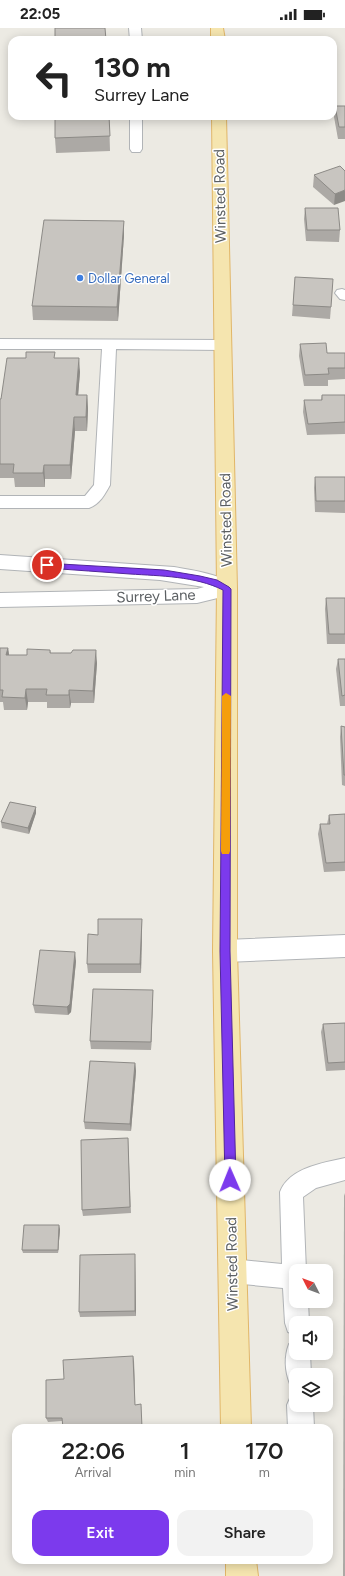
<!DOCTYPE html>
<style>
:root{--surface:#fff;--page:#f2f2f2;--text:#222;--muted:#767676;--accent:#7c3aed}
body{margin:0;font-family:Figtree,sans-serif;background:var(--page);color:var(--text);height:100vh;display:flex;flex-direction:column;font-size:15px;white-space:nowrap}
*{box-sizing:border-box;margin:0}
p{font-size:13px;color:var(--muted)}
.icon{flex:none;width:22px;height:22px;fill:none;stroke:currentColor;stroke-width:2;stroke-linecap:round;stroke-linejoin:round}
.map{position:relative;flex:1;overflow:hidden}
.drawer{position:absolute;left:12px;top:1396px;width:321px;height:140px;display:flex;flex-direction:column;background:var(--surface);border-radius:12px;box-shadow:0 2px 10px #0003}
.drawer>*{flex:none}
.hud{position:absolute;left:8px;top:8px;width:329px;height:84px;border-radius:12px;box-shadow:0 2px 10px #0003;background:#fff;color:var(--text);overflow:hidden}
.needle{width:26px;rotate:312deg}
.fabs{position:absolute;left:289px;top:1236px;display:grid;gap:8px}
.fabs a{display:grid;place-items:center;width:44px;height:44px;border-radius:8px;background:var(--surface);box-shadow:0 2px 10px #0003;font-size:20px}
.pin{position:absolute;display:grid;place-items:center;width:34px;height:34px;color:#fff;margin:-17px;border:2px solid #fff;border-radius:50%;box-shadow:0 1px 4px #0007}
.me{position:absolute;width:44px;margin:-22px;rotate:359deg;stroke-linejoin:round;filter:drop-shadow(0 0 3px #0008)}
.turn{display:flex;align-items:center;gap:14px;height:84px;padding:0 20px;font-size:18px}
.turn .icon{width:52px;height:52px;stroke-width:2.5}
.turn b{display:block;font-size:28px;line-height:34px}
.eta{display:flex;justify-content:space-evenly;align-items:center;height:68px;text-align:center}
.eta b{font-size:24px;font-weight:600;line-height:28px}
.action{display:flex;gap:8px;margin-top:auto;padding:8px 20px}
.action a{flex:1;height:46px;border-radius:12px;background:var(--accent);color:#fff;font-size:16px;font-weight:600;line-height:46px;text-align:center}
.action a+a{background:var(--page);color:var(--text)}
.status{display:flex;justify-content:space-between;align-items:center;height:28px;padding:0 20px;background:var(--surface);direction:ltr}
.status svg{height:11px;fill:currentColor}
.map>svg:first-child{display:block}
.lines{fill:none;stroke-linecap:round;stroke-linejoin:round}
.service-casing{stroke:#b1b4b7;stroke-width:2}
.minor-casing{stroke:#b1b4b7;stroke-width:2}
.primary-casing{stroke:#e1b668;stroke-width:2}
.service{fill:#fff;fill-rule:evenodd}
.minor{fill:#fff;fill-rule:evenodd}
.primary{fill:#f5e5af;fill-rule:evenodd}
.wall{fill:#aca9a5}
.shaded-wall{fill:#8c8a86}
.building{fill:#c8c5c0;stroke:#8c8a86}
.route{fill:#7c3aed;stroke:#51269a}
.slow{fill:#f59e0b}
.shop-dot{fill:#3f7fe0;stroke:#fff;stroke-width:1.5}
.labels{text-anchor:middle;stroke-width:3;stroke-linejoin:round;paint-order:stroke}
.far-shop-label{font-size:13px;fill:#366cbe;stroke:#fff;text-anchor:start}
.street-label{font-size:15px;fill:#5b5f62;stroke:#fff}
</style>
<div class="status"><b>22:05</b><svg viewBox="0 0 49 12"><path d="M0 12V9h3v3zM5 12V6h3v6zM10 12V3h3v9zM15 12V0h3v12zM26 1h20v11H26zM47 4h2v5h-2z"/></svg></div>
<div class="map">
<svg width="345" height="1548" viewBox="0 0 345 1548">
<rect width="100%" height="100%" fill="#eceae3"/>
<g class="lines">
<g class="service-casing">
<g id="service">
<polygon points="129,0 141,0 142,12 130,12"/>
<polygon points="130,88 142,88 142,121 140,124 132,124 130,121"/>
<polygon points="342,261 345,262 345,272 340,271 335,265 337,262"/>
<path d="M0,311l223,1 5,2 2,3 -2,3 -5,2 -107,-1 -6,136c-5,9 -10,19 -21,23h-89v-12h85l9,-11 8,-136h-102z"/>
<path d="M345,1130v22l-29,8 -13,9 3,74h-10v30h12l1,22h-13v12l-8,-3 -3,-9 -2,-35 -51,-5 -8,-4 -4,-8 4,-8 8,-4 50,5 -2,-72c9,-24 42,-29 65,-34z"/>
<path d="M296,1314v11h14l1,22h-15v11l-6,-2c-5,-13 -6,-27 -1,-40z"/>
<polygon points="296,1366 296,1377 313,1377 314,1400 288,1400 287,1377 291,1368"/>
</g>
</g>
<g class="minor-casing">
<g id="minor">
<path d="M0,527l174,12c16,3 55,8 63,22l-3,5 -37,9 -197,4v-14l197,-4 7,-2 -44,-7 -160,-11z"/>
<polygon points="345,907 345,929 225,934 217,931 213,923 217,915 225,912"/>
</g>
</g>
<g class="primary-casing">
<g id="primary">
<polygon points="211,0 223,0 225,12 211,12"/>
<polygon points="212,88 226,88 237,561 237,923 251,1400 221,1400 213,923 217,561"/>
<polygon points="226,1532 256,1532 258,1548 226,1548"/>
</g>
</g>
<use href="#service" class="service"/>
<use href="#minor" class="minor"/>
<use href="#primary" class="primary"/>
</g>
<g class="wall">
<polygon points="335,78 345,78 345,111 338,111 334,89"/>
<polygon points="109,88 110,123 56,125 55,110"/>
<polygon points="345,143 334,177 313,159 314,147"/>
<polygon points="305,180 340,202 339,214 306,213 304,191"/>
<polygon points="124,193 124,207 118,293 33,292 32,278"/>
<polygon points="295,249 331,279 330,291 292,288"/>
<polygon points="300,316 327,325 345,325 345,351 328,352 328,358 304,358 299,328"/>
<polygon points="56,330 80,344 78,367 87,367 88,381 87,403 75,403 71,451 45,451 45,459 15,459 14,450 0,450 0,371 1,371"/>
<polygon points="322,367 345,367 345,406 307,407 303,384 304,372 321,372"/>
<polygon points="315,449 345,449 345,485 315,484 314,460"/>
<polygon points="326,570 345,570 345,616 327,616 325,581"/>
<polygon points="0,620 8,620 9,627 27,627 50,622 51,625 97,635 94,675 71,675 70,680 47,680 47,674 28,674 27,682 4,682 3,674 0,674"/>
<polygon points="338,631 345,631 345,678 340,678 336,641"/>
<polygon points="341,698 345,699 345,758 342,757 340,709"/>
<polygon points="36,779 36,785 29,806 2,800 1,794"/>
<polygon points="345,786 345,843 324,844 318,806 320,796 327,796 329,787"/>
<polygon points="142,891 142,900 141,945 88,945 87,936 98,907"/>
<polygon points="76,933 71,984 68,987 35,985 33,977"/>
<polygon points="153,962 151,1022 91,1021 90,1013"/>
<polygon points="345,995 345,1042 326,1043 321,1004 323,996"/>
<polygon points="135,1035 136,1043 131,1103 85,1101 84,1094"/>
<polygon points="128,1110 131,1185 83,1188 82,1182"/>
<polygon points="345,1165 345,1548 343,1548 344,1168"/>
<polygon points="60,1201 58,1225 23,1225 22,1222"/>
<polygon points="135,1226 136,1288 80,1289 79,1284"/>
<polygon points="134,1333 135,1377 142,1380 62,1393 48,1394 46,1390 64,1351"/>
</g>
<g class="shaded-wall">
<polygon points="345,162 345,173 334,177 335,166"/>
<polygon points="124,193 124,207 118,293 117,279"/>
<polygon points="79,330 80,344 77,381 76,367"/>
<polygon points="87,367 88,381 87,403 86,389"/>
<polygon points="74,389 75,403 71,451 70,437"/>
<polygon points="44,437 45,451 45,459 43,445"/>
<polygon points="8,620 10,633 6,627"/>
<polygon points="96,622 97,635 94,675 93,663"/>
<polygon points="26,661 28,674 27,682 25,670"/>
<polygon points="69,662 71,675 70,680 69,667"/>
<polygon points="36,779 36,785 29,806 28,800"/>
<polygon points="142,891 142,900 141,945 140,936"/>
<polygon points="75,924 76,933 71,984 68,987 67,979"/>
<polygon points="153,962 153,971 151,1022 151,1014"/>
<polygon points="135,1035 136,1043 131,1103 130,1096"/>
<polygon points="59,1197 60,1201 58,1225 58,1222"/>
<polygon points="135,1226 135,1232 136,1288 135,1283"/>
<polygon points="133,1328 134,1333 135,1381 135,1377"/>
</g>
<g class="building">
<polygon points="55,0 105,0 106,12 55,12"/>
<polygon points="335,78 345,78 345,99 339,99"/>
<polygon points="55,88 109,88 110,108 55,110"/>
<polygon points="340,138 345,143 345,162 335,166 314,147"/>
<polygon points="305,180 338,180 340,202 307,202"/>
<polygon points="44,192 124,193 117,279 32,278"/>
<polygon points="295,249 333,251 331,279 293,277"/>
<polygon points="326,315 327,325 345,325 345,340 328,340 329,346 305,347 300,316"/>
<polygon points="26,324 55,324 54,330 79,330 76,367 87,367 86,389 74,389 70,437 44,437 43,445 13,445 14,436 0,436 0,371 1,371 7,330 26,330"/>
<polygon points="322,367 345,367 345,394 308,396 304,372 322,372"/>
<polygon points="315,449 345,449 345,473 316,473"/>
<polygon points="326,570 345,570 345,606 329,606"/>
<polygon points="0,620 8,620 6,627 27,627 27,621 50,622 50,625 71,625 73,622 96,622 93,663 69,662 69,667 46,667 47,661 26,661 25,670 2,669 3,662 0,662"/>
<polygon points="338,631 345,631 345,667 342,668"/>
<polygon points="341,698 345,699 345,747 344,747"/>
<polygon points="10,774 36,779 28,800 1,794"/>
<polygon points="345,786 345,834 326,835 320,796 330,796 329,787"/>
<polygon points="98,891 142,891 140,936 87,936 88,906 98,907"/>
<polygon points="40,922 75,924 70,976 67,979 33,977"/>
<polygon points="93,961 153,962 151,1014 90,1013"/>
<polygon points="345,995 345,1034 328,1035 323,996"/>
<polygon points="90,1033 135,1035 130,1096 84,1094"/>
<polygon points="128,1110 130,1179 82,1182 81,1112"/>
<polygon points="24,1197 59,1197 58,1222 22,1222"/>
<polygon points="135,1226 135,1283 79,1284 80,1227"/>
<polygon points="133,1328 135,1377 141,1376 142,1400 63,1400 62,1390 46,1390 46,1352 64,1351 63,1332"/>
</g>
<path class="route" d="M44,535l120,7 36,6 17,4 12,7 2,2 -1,362 6,229 -2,4 -4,1 -3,-1 -2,-4 -5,-229 3,-361c-28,-14 -63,-14 -93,-16 -28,-2 -55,-4 -83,-6l-3,-1z"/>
<polygon class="slow" points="226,665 231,668 230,823 229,826 222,826 221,823 222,668"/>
<circle class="shop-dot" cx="80" cy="250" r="4"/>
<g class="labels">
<g class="far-shop-label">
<text x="88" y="255">Dollar General</text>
</g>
<g class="street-label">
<text transform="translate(220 168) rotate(-91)" y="5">Winsted Road</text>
<text transform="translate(226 492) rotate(-91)" y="5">Winsted Road</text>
<text transform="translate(156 568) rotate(-2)" y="5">Surrey Lane</text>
<text transform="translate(232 1236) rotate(-91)" y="5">Winsted Road</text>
</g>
</g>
</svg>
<div class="fabs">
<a><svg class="needle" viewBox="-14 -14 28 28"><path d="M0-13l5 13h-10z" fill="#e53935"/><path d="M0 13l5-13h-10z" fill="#767676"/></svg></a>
<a><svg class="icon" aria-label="sound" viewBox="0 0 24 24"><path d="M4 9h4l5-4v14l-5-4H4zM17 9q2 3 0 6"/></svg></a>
<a><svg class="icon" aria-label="layers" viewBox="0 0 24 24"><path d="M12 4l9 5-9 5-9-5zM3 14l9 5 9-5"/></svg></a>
</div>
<div class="pin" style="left:47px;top:537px;background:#d93025"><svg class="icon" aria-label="arrive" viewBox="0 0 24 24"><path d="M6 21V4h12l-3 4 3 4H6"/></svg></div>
<svg class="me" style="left:230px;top:1152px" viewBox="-20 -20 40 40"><circle r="19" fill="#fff"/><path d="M0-13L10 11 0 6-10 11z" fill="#7c3aed"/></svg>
<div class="hud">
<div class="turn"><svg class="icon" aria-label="left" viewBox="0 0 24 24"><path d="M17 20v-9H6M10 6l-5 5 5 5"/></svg><div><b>130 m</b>Surrey Lane</div></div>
</div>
<section class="drawer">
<div class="eta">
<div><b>22:06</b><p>Arrival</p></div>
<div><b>1</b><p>min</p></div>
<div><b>170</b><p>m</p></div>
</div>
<div class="action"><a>Exit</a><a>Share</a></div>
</section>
</div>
